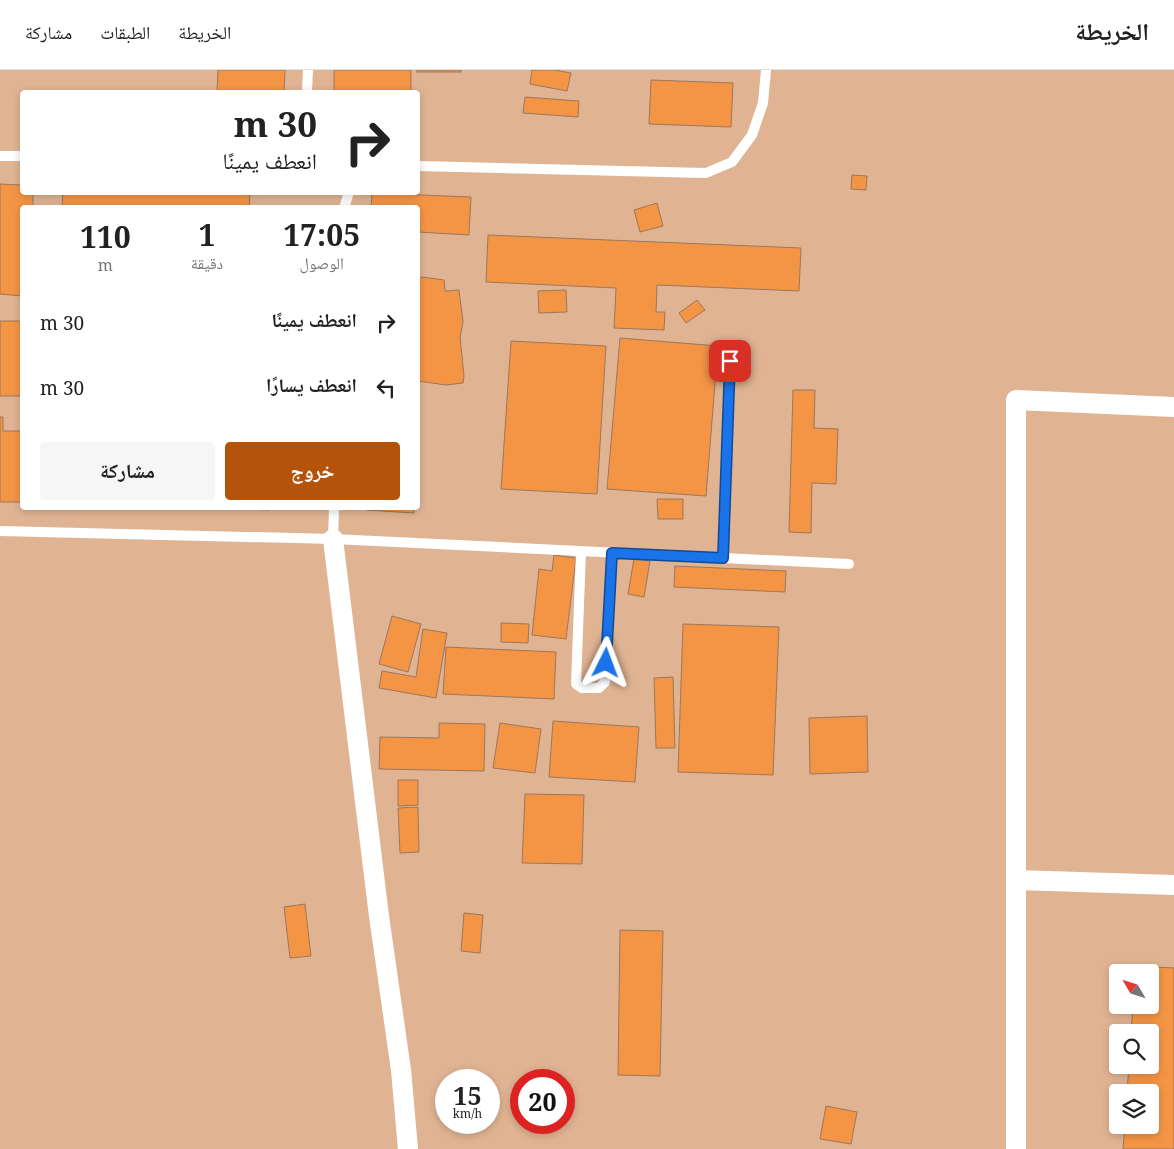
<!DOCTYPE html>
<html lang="ar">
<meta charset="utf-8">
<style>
:root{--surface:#fff;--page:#f6f6f6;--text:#222;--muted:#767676;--line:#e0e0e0;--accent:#b45309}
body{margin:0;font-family:"Noto Serif","Noto Naskh Arabic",serif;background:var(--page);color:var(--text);direction:rtl;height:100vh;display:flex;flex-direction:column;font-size:19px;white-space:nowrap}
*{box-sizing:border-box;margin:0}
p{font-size:16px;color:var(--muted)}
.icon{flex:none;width:28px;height:28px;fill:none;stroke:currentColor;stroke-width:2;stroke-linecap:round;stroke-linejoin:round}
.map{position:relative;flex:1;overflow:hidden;direction:ltr}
.drawer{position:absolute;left:20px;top:135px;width:400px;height:305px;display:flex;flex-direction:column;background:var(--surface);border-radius:5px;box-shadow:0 2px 8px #0003;direction:rtl}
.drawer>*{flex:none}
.banner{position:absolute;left:20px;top:20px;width:400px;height:105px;border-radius:5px;box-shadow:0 2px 8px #0003;direction:rtl;background:#fff;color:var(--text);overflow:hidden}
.needle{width:32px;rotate:308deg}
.fabs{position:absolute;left:1109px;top:894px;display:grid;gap:10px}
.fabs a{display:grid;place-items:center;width:50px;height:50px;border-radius:5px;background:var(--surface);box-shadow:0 2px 8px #0003;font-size:25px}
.speed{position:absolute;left:435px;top:999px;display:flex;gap:10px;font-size:25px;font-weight:700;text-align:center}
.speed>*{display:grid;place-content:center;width:65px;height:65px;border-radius:50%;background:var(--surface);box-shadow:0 2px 8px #0003;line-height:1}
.speed small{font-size:12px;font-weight:400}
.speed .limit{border:8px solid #d22;background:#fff;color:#111}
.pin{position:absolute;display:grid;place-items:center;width:42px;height:42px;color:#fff;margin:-21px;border-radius:10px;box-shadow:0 2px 8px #0006}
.me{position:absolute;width:55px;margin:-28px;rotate:3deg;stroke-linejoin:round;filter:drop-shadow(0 0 4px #0008)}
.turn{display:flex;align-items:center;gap:18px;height:105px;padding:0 20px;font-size:22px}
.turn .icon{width:65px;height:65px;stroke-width:2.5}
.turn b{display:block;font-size:35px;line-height:42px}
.eta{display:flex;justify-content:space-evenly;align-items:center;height:85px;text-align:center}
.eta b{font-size:30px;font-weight:700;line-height:35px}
.cta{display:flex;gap:10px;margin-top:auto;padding:10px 20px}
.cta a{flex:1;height:58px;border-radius:5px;background:var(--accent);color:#fff;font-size:20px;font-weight:700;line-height:58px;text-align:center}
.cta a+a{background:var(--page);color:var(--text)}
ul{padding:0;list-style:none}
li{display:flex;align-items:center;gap:15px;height:65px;padding:0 20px}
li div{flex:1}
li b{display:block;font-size:19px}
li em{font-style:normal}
header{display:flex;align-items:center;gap:30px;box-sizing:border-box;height:70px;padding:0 25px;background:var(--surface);border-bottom:1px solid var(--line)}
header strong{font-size:24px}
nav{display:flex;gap:28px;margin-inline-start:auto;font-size:18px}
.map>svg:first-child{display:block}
.built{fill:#e0b493;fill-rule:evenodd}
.building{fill:#f49545;stroke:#9a775d}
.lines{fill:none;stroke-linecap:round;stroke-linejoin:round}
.service{stroke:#fff;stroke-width:10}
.minor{stroke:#fff;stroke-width:20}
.route-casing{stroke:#114b97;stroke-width:12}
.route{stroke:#1a73e8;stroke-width:9}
</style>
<header>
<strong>الخريطة</strong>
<nav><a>الخريطة</a><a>الطبقات</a><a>مشاركة</a></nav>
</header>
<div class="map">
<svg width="1174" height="1079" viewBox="0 0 1174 1079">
<rect width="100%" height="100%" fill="#e8c1a5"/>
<path class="built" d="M0,0h1174v1079h-1174zM22,22h396v100h-396zM22,138h396v300h-396zM1118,902h32v33h-32zM1118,962h32v33h-32zM446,1010h43v42h-43zM521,1010h43v42h-43zM1118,1022h32v33h-32z"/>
<g class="building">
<polygon points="218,0 285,0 284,22 217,22"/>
<rect x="334" y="0" width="77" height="22"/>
<rect x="417" y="0" width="44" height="2"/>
<polygon points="532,0 554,0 571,3 567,21 530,14"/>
<polygon points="651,10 733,13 731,57 649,54"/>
<polygon points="525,27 579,31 578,47 523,43"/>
<polygon points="852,105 867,106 866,120 851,119"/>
<polygon points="0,114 22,115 22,122 33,122 33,138 22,138 22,226 0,224"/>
<polygon points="63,122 250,122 249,138 62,138"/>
<polygon points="372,123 471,127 469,165 418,162 418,138 371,138"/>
<polygon points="657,133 663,156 640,162 634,140"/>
<polygon points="488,165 801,178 799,221 657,215 656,242 665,242 664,260 614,258 616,218 486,212"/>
<polygon points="423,207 444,210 445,221 459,220 463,252 460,267 464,306 463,313 446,315 418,311 418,208"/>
<polygon points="566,220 567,242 539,243 538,221"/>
<polygon points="697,230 705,240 686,253 679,243"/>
<rect x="0" y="251" width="22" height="75"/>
<polygon points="620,268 718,276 706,426 607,419"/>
<polygon points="511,271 606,276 597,424 501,419"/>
<polygon points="793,320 815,320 814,358 838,359 836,414 812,413 811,463 789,462"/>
<polygon points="0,347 3,347 3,361 22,361 22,432 0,432"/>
<polygon points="657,429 683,429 683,449 658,449"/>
<polygon points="217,438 269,438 269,440"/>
<polygon points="366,438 414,438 414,443 366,440"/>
<polygon points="554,485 576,488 566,569 532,565 539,499 552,501"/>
<polygon points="634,489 650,491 644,527 628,524"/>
<polygon points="675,496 786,501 785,522 674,517"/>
<polygon points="392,546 421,554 408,602 379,594"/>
<polygon points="501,553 529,554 528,573 501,572"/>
<polygon points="683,554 779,557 773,705 678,702"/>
<polygon points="423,559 447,563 436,628 379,618 382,601 416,607"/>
<polygon points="446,577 556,582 554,629 443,624"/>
<polygon points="673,607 675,678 656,678 654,608"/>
<polygon points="867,646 868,702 810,704 809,648"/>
<polygon points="553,651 639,657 635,712 549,707"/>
<polygon points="439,653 485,654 484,701 379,699 380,667 439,668"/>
<polygon points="500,653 541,659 535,703 493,698"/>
<polygon points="398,710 418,710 418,735 398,736"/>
<polygon points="525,724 584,725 582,794 522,793"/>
<polygon points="418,737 419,782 400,783 398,738"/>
<polygon points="305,834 311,886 290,888 284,837"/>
<polygon points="464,843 483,845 480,883 461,881"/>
<polygon points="620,860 663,861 660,1006 618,1005"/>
<polygon points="1136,896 1174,898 1174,1079 1123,1079 1125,1055 1150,1055 1150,1022 1127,1022 1129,995 1150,995 1150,962 1131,962 1133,935 1150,935 1150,902 1136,902"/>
<polygon points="826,1036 857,1042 851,1074 820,1069"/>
</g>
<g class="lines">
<g class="service">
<polyline points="307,22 308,0"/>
<polyline points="0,86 22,86"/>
<polyline points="418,96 706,103 732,92 752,65 763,33 766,0"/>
<polyline points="344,138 349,122"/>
<polyline points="0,461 333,469 849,494"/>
<polyline points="333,469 334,438"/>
<polyline points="581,481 576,614 582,618 599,618 605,612 612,483"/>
<polyline points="723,488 730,291"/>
</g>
<g class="minor">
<polyline points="333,469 379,846 401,1000 408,1079"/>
<polyline points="1016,810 1174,815"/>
<polyline points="1016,1079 1016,330 1174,337"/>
</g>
</g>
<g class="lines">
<g class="route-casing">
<polyline id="route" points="606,593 612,483 723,488 730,291"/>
</g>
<use href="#route" class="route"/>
</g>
</svg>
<div class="fabs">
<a><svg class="needle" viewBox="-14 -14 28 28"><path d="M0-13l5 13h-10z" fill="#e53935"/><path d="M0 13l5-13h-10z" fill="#767676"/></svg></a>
<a><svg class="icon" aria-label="search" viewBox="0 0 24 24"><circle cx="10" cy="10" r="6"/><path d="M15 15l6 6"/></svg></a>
<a><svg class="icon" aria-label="layers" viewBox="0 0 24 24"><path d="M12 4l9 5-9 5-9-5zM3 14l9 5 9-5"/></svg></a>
</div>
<div class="speed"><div>15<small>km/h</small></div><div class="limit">20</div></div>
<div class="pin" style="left:730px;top:291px;background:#d93025"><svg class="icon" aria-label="arrive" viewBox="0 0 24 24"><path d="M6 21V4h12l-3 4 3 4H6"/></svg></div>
<svg class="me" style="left:606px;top:593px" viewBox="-20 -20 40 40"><path d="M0-17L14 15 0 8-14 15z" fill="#1a73e8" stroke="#fff" stroke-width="4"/></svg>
<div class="banner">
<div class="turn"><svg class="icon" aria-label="right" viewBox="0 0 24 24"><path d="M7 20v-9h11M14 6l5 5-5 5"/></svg><div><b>30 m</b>انعطف يمينًا</div></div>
</div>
<section class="drawer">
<div class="eta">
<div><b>17:05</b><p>الوصول</p></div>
<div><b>1</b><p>دقيقة</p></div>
<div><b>110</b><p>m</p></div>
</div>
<ul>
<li><svg class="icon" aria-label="right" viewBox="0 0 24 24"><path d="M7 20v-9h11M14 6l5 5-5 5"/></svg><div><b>انعطف يمينًا</b></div><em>30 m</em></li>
<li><svg class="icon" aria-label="left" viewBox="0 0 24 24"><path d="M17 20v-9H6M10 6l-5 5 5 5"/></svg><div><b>انعطف يسارًا</b></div><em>30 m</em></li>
</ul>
<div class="cta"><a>خروج</a><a>مشاركة</a></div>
</section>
</div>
